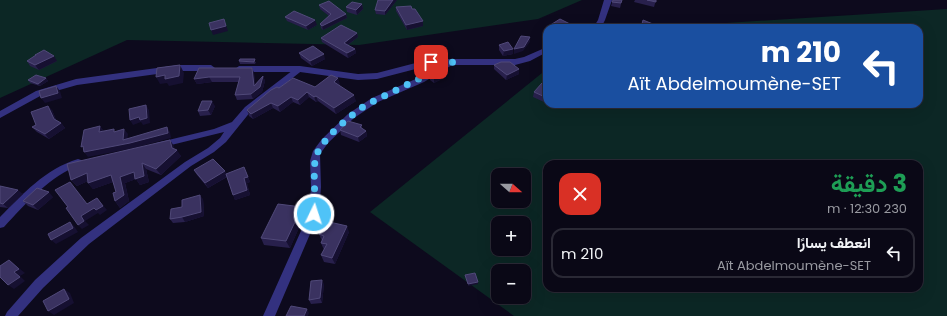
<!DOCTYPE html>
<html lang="ar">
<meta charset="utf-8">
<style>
:root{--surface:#0a0816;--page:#181623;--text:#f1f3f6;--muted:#999aa1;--line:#2a2935}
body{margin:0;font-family:Poppins,Vazirmatn,sans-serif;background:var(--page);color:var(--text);direction:rtl;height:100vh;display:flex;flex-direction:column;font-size:15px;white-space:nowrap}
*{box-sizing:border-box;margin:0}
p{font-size:13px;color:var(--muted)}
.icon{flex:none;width:22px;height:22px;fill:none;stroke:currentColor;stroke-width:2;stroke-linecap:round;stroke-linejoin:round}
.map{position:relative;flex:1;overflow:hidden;direction:ltr}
.drawer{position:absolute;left:543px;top:160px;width:380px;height:132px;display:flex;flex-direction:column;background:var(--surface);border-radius:12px;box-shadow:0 4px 16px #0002,0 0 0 1px var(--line);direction:rtl}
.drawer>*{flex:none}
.top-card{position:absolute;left:543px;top:24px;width:380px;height:84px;border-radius:12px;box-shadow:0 4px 16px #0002,0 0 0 1px var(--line);direction:rtl;background:#1a4fa0;color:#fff;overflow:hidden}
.needle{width:26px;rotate:111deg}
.fabs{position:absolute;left:491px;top:168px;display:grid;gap:8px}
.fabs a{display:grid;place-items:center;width:40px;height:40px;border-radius:8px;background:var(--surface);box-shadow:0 4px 16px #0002,0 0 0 1px var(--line);font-size:20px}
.pin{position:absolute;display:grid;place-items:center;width:34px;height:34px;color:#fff;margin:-17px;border-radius:8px;box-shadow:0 2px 6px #0006}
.me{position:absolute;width:44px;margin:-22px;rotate:4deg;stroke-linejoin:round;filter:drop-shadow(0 0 3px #0008)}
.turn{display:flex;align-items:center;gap:14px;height:84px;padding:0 16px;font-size:18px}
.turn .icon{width:52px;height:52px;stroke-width:2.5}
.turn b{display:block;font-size:28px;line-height:34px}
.round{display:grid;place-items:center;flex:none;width:42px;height:42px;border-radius:12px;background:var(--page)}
.summary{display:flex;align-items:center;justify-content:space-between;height:68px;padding:0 16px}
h1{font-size:24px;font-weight:700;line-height:30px;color:#1e9e55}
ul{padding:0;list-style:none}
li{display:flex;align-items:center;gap:12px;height:50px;margin:0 8px 6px;padding:0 8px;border:2px solid var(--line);border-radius:12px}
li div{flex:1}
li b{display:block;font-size:15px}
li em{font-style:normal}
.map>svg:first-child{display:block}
.green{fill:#0c2725;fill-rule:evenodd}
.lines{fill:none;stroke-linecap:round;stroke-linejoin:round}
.minor{fill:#33317f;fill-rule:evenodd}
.tertiary{fill:#33317f;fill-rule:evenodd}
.wall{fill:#28204c}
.shaded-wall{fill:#161031}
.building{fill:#3a3260;stroke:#504979}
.route{stroke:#4fc3f7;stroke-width:7;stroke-dasharray:0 12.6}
</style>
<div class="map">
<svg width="947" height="316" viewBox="0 0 947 316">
<rect width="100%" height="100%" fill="#0d0a1d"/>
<g class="green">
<polygon points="0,0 582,0 538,19 359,45 127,40 0,98"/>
<path d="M947,9v307h-433l-144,-104 177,-143v35h372v-76h-238l14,-3zM547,164h372v124h-372zM498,175h26v26h-26zM498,223h26v26h-26zM498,271h26v26h-26z"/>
</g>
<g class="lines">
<g class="minor">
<polygon points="450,60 453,60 457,62 424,82 378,102 354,118 328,143 320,154 321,187 319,213 275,316 263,316 309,213 311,187 310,161 313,151 322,139 348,114 372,98 418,78"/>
<polygon points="297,67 303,67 304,69 251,111 226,142 214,152 191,166 89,244 43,288 18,316 5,316 7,312 35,280 81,238 185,162 208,148 220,138 224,132 159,148 155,145 156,143 214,129 232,122 245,107"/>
<path d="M78,159l3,1 2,2 -2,2c-32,13 -54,38 -77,63l-4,1v-11c23,-23 45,-48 78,-58z"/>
</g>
<g class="tertiary">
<polygon points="604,0 612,0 605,20 601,28 593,28 598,20"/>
<polygon points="547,47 547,52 530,61 515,65 431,65 377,79 358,80 300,72 239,72 235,69 239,66 300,66 358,74 377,73 431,59 515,59 524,57"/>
<polygon points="179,65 211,65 215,68 211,71 179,71 77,85 42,95 0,118 0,111 36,91 76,79"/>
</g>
</g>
<g class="wall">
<polygon points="397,0 385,15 376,14 375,10"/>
<polygon points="613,0 622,0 620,8 611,6"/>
<polygon points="635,0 656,0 654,7 634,2"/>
<polygon points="362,4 363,9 357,15 347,12 346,7"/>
<polygon points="319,5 346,14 347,18 323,30 321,28 320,24 329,16 320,9"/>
<polygon points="396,7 412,9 423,26 407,30 396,11"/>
<polygon points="285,17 317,25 308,30 287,21"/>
<polygon points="552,24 570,24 569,28 551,28"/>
<polygon points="357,33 358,37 348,45 355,49 356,53 348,58 322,42 321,38"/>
<polygon points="499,45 513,54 503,56 499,50"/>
<polygon points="299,53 325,59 312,66 301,58"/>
<polygon points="35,55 57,61 39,70 30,66 27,61 36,56"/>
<polygon points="239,61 256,62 255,64 240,64"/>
<polygon points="494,65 519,69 519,74 506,80 494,69"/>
<polygon points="252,68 254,73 255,85 263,76 265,81 262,92 253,99 237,100 235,95 239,82 212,82 197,84 194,79"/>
<polygon points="446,72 446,77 434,83 430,80 430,75"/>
<polygon points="46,78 48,81 40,86 30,83 28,80"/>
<polygon points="340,84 339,85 356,101 336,114 318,101 316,102 309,97 300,105 293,102 280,112 273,108 253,119 249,116 247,110 279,88 315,87"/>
<polygon points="547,86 547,100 544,102 533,97 534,92"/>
<polygon points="215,106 211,115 200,116 198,111"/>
<polygon points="52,110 56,120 61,123 65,128 49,139 37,132 32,127 36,125"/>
<polygon points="362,125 362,129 366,131 367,136 359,142 341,135 340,130"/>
<polygon points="174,146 174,149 181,156 161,175 146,169 149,182 140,185 136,179 125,183 129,201 120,208 115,201 116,192 113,182 93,189 88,183 88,181 77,186 71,180"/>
<polygon points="194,170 227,174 246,172 250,182 247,183 250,195 235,200 227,177 208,188 197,175"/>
<polygon points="0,186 23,194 8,208 0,207"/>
<polygon points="53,197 38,210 28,206 23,201"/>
<polygon points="203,199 204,216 185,222 173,223 170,219 182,207"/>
<polygon points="302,207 305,214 290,248 264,245 261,238"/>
<polygon points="349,232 335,264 324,262 321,255 324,250 321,243 322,241 319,234"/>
<polygon points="324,284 322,303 311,304 309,300"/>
</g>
<g class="shaded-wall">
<polygon points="393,0 397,0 385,15 385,11"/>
<polygon points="362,4 363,9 357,15 356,10"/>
<polygon points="346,14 347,18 323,30 322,26"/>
<polygon points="224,19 228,31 213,35 211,30"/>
<polygon points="315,20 317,25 308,30 306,26"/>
<polygon points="423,21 423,26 407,30 406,25"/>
<polygon points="570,24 569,28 564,28"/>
<polygon points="357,33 358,37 345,47 344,43"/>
<polygon points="530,37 530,42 523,51 514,54 514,49"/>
<polygon points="355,49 356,53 348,58 347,53"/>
<polygon points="513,49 513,54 503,56 504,51"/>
<polygon points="324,54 325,59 312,66 310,61"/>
<polygon points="54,56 57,61 39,70 35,65"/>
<polygon points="180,65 184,73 183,83 169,86 167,83 160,84 156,77"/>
<polygon points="252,68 254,73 256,90 263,76 265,81 262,92 253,99 251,94 254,86"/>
<polygon points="519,69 519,74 506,80 507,75"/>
<polygon points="446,72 446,77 434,83 434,78"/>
<polygon points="209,77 212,82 197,84 194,79"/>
<polygon points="46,78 48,81 40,86 38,84"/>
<polygon points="338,78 340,84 336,87 334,82"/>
<polygon points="56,86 60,91 62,98 45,103 41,98"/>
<polygon points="307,92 309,97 300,105 298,100"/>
<polygon points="354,95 356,101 336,114 334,108"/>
<polygon points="547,95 547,100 544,102 545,97"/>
<polygon points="316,96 318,101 316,102 314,97"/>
<polygon points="291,97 293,102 280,112 278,106"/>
<polygon points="212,101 215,106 211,115 208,110"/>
<polygon points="271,103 273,108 253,119 251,114"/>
<polygon points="146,105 149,110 150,123 143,125 141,122 133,125 130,120"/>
<polygon points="48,106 52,110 58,124 54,119"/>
<polygon points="61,123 65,128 49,139 45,134"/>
<polygon points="100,126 104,131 99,132"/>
<polygon points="167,127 170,132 171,138 134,148 88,157 84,152 123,140 124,129 128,134 127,143"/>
<polygon points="366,131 367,136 359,142 358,137"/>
<polygon points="170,140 174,146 175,152 177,150 181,156 161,175 156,169 172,148"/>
<polygon points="142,163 146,169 149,182 140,185 136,179 125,183 129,201 120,208 115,201 120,177"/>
<polygon points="244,167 250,182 247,183 250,195 235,200 233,195 244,178"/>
<polygon points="225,171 228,176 208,188 205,183"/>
<polygon points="87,173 92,179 77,186 71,180"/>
<polygon points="111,175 116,181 93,189 88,183"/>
<polygon points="18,190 23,194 8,208 3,204"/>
<polygon points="49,192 53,197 38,210 33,205"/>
<polygon points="200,195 203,199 204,216 185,222 182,217"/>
<polygon points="97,198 107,210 100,215 98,213 85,221 89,225 82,229 78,225 81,216"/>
<polygon points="302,207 305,214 290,248 286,241"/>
<polygon points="70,222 74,226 78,232 56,244 51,240"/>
<polygon points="347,226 349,232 335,264 332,258"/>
<polygon points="9,260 25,273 20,276 25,281 14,289 8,285"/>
<polygon points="322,280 324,284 322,303 320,298"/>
<polygon points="478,282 478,284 468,286 468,284"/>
<polygon points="64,289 70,293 74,303 54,315 48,311"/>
<polygon points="307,309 309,313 308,316 304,316"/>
</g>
<g class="building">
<polygon points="378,0 393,0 385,11 375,10"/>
<polygon points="613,0 622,0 621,3 612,2"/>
<polygon points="647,0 656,0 656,2"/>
<polygon points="329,1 346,14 322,26 320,24 331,14 319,5"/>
<polygon points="352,2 362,4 356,10 346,7"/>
<polygon points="411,6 412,9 415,9 423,21 406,25 396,7"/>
<polygon points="294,11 315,20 306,26 285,17"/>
<polygon points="224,19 226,26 211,30 209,23"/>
<polygon points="560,19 570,24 564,28 559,28 552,24"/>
<polygon points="643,20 653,24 652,28 641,28"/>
<polygon points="341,25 357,33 344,43 355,49 347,53 321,38"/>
<polygon points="521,36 530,37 524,47 514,49"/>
<polygon points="508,42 513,49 504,51 499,45"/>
<polygon points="313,46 324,54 310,61 299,53"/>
<polygon points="44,50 54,56 35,65 27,61 36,55 35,55"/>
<polygon points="240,59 255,59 254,62 239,61"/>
<polygon points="501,62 510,62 519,69 507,75 494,65"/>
<polygon points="180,65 179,76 165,79 165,75 156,77 157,68"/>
<polygon points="199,68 252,68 254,86 263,76 260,87 251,94 235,95 240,77 209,77 194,79"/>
<polygon points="441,68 446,72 434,78 430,75"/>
<polygon points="36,75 46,78 38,84 28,80"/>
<polygon points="331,75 338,78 334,82 354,95 334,108 316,96 314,97 307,92 298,100 291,97 278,106 271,103 251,114 247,110 271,90 277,87 279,88 293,78 315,87"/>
<polygon points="542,83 547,86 547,95 545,97 534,92"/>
<polygon points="56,86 58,93 41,98 39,91"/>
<polygon points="202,101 212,101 208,110 198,111"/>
<polygon points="146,105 147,118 140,120 139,117 130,120 129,109"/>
<polygon points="48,106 54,119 61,123 45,134 32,127 36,125 31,112"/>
<polygon points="348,121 362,125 360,127 366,131 358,137 340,130"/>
<polygon points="100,126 99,132 114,129 114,132 124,129 123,140 167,127 168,133 130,143 84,152 83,146 81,147 84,130"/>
<polygon points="170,140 172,148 177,150 156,169 142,163 144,176 135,179 134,172 120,177 124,195 115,201 113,193 116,192 111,175 88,183 87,173 71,180 67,164"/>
<polygon points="213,159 225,171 205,183 194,170"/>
<polygon points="244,167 248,177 244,178 247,190 233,195 226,174"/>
<polygon points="70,182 87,204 97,198 103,206 96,210 94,208 81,216 84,221 78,225 66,208 68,207 55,190"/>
<polygon points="0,186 18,190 3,204 0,203"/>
<polygon points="37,188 49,192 33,205 23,201"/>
<polygon points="200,195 201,212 182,217 170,219 171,209 182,207 182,200"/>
<polygon points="278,204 302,207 286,241 261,238"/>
<polygon points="325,221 347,226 332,258 321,255 327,244 321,243 324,236 319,234"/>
<polygon points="70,222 73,228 51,240 48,234"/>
<polygon points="9,260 19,269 14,272 20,277 8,285 0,277 0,266"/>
<polygon points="475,273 478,282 468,284 465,275"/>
<polygon points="322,280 320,298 309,300 311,281"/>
<polygon points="64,289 69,299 48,311 43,301"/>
<polygon points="291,306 307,309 304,316 286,316"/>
</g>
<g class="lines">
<path class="route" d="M314,214c2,-18 -1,-36 1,-53 2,-19 34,-44 49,-55l89,-44h-22"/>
</g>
</svg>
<div class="fabs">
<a><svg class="needle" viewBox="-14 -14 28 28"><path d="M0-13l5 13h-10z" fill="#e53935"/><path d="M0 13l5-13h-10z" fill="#999aa1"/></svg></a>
<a>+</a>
<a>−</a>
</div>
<div class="pin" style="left:431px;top:62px;background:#d93025"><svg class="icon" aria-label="arrive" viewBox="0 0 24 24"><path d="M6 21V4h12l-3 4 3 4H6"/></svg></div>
<svg class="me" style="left:314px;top:214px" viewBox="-20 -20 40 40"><circle r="17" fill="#4fc3f7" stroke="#fff" stroke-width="3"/><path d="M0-11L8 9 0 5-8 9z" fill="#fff"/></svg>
<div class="top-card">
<div class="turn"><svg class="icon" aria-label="left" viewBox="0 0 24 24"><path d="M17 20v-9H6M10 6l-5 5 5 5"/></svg><div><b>210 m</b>Aït Abdelmoumène-SET</div></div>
</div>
<section class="drawer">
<div class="summary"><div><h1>3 دقيقة</h1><p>230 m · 12:30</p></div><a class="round" style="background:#d93025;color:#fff"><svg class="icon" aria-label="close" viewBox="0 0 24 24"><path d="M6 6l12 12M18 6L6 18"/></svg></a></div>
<ul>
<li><svg class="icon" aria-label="left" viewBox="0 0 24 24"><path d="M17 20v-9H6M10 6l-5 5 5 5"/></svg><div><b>انعطف يسارًا</b><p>Aït Abdelmoumène-SET</p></div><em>210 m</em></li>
</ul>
</section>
</div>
